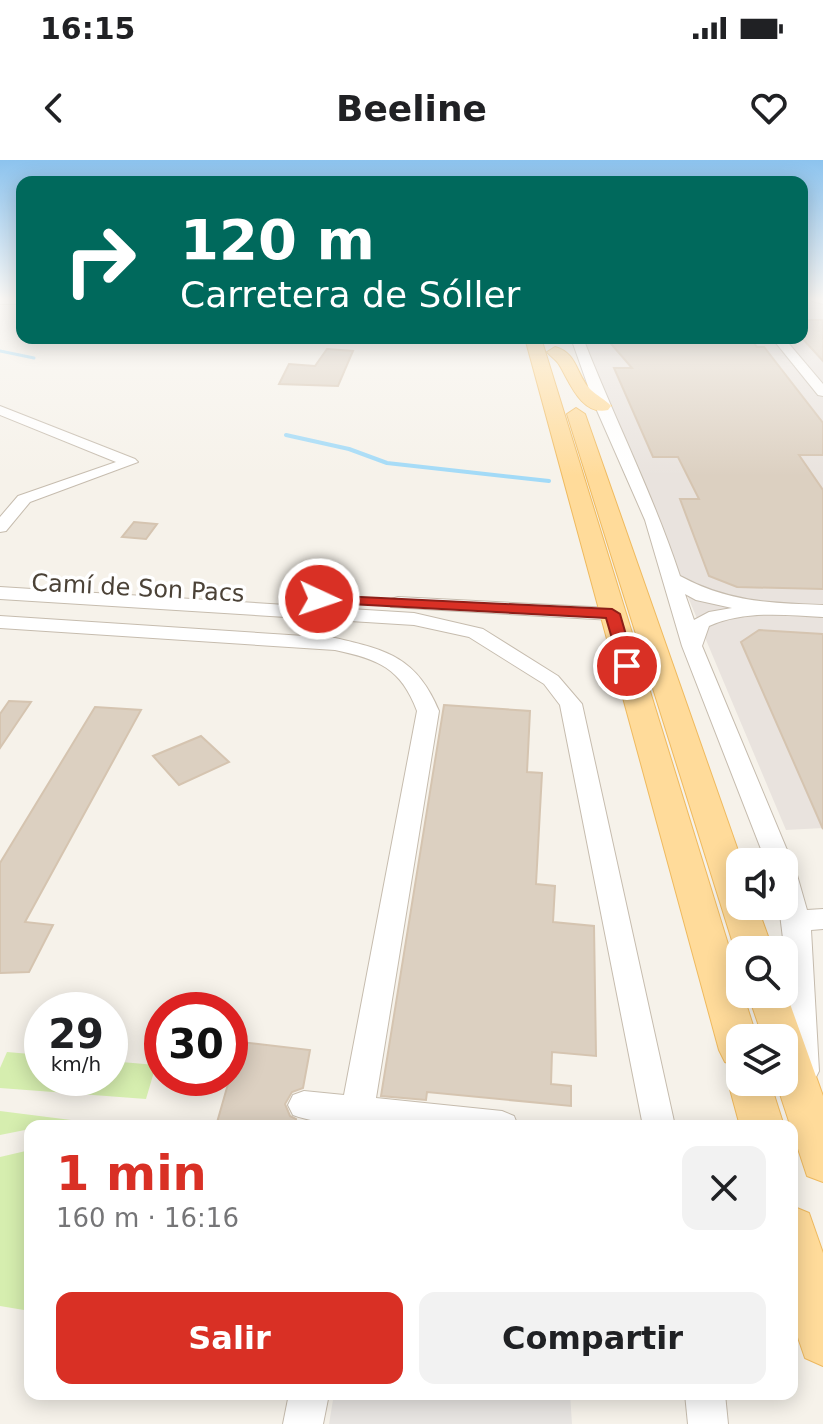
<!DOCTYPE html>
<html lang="es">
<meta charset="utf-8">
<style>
:root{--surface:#fff;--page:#f2f2f2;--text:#202124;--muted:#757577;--accent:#d93025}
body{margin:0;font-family:"DejaVu Sans",sans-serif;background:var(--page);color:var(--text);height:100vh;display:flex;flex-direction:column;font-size:30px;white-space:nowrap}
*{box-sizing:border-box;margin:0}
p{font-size:26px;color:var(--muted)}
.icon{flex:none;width:44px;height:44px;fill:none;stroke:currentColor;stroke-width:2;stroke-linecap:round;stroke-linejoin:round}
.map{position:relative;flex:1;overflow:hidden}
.drawer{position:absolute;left:24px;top:960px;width:774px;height:280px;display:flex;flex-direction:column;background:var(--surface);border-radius:16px;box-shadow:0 4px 20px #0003}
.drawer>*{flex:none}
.banner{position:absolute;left:16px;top:16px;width:792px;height:168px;border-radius:16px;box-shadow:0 4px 20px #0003;background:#00695c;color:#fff;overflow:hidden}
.controls{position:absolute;left:726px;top:688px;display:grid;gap:16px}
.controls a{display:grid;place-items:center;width:72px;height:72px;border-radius:16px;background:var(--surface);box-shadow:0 4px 20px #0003;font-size:40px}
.speed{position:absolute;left:24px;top:832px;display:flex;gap:16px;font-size:40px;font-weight:700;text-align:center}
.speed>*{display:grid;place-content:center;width:104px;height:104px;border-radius:50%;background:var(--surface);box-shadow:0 4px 20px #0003;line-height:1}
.speed small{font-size:20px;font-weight:400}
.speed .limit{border:12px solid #d22;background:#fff;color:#111}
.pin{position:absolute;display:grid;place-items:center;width:68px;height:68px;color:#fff;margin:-34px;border:4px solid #fff;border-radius:50%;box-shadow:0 2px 8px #0007}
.me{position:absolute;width:88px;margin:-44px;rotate:93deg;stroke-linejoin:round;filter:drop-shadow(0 0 6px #0008)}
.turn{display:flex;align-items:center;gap:28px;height:168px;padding:0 32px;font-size:36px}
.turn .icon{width:104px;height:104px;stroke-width:2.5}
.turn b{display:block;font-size:56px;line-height:68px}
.round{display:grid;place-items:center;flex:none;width:84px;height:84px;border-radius:16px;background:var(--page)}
.overview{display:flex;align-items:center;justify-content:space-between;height:136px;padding:0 32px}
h1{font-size:48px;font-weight:800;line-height:60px;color:var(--accent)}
.action{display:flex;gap:16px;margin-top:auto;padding:16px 32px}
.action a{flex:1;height:92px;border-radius:16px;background:var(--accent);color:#fff;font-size:32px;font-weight:800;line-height:92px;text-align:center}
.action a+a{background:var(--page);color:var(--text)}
.status{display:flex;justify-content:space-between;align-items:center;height:56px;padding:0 40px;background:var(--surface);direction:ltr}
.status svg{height:22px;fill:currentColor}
header{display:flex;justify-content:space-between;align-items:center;height:104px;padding:0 32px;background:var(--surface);font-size:36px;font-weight:800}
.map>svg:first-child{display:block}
.industrial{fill:#e9e3de}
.green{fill:#d6eeaf}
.parking{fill:#e8e5e2}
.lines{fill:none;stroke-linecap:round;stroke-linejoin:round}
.stream-far1{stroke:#a2daf7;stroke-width:3}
.stream{stroke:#a2daf7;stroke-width:4}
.building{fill:#dcd0c1;stroke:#d5c4b0;stroke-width:2}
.minor-casing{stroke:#c6bcae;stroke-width:2}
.major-casing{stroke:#efba5f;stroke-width:2}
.minor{fill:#fff;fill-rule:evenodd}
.major{fill:#ffdb9a;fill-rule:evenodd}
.route{fill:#d93025;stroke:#8d1f18;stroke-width:2}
.labels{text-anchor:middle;stroke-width:7;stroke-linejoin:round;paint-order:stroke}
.far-street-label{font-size:24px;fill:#4b4237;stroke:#fff}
</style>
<div class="status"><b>16:15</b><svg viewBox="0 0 49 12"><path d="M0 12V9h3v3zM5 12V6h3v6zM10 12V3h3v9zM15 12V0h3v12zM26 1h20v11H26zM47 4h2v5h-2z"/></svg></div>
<header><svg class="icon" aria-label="back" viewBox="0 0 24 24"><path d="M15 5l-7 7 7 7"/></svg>Beeline<svg class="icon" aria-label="heart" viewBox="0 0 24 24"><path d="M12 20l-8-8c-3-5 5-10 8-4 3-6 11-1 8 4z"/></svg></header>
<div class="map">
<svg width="823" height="1264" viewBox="0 0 823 1264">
<rect width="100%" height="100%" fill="#f6f2ea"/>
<polygon class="industrial" points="802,139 823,139 823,668 786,670 579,178 802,178"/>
<g class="green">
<polygon points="7,892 42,895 42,918 110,918 110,901 156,905 146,939 0,928 0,908"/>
<polygon points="0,951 71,960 30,966 30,969 0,975"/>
<polygon points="30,990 30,1151 0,1146 0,997"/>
</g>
<polygon class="parking" points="334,1234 570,1234 572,1264 329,1264"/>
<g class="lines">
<polyline class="stream-far1" points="0,191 34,198"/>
<polyline class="stream" points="286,275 349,289 387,303 549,321"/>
</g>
<g class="building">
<polygon points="802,160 823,160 823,201 802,178"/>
<polygon points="606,178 750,178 757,187 764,187 823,263 823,295 799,295 823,330 823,429 737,427 709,416 680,339 699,339 678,297 653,297 614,208 632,208"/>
<polygon points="327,189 353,191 338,226 279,224 289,204 315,206"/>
<polygon points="134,362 157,364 146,379 122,377"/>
<polygon points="759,470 823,474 823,669 741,482"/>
<polygon points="9,541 31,542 0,588 0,554"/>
<polygon points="444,545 530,551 527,612 542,613 536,724 555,726 553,762 594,766 596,896 552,892 551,924 571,926 571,946 427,932 426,940 381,936"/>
<polygon points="95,547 141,550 25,762 53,765 29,812 0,813 0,703"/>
<polygon points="201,576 229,602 179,625 153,596"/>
<polygon points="240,882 310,890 303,928 292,932 285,944 290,956 296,959 295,966 216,966"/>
</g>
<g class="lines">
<g class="minor-casing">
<g id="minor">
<rect x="0" y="139" width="22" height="5"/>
<polygon points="811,139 823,139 823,144 812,141"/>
<path d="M571,178h12c31,80 70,156 97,238 48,26 89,27 143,29v12c-38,-2 -78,-7 -114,9l-7,20 90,216 -3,5 8,8 10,35 16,-1v20l-12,1 8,141 -5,10 -11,3 -11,-3 -5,-10v-100l-8,-65h5v-44h-18l-84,-216 -37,-126 -50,-114zM685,434l11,6 36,8 -23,4 -15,8z"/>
<polygon points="772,178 784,178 823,224 823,236 818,235"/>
<polygon points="0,246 135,299 138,302 30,342 6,371 0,372 0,357 18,336 116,302 0,255"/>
<polygon points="0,427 414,453 483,469 558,516 582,544 675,966 643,966 560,545 544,524 469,477 414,465 0,439"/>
<polygon points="398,437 612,448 622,454 612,460 391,447 389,443 391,439"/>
<path d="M0,456l335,22c53,12 82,20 104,73l-63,387 126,13 12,5 4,10c-61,0 -170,9 -225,-11l-5,-10 5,-10 11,-4 40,4 73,-384c-16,-43 -39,-52 -82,-61l-335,-22z"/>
<polygon points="289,1234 329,1234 323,1264 283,1264"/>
<polygon points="685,1234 725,1234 728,1264 688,1264"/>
</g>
</g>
<g class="major-casing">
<g id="major">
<polygon points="525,178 541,178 740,823 740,834 743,834 757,878 740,878 740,922 770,922 784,966 740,966 728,922 734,909 739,907 725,902 719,890"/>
<path d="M555,187c23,6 21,29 36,43 6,6 14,9 20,16l-3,4c-26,6 -38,-27 -48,-44 -3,-6 -9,-9 -13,-14z"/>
<polygon points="576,248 585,254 742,702 740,746 757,746 773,790 740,790 740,799 735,790 567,254"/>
<polygon points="784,827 823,936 823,1022 807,1016 776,922 784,922 784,878 763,878 748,834 784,834"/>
<polygon points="792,1046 809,1053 823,1093 823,1206 805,1198 792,1160"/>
</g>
</g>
<use href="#minor" class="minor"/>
<use href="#major" class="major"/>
</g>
<linearGradient id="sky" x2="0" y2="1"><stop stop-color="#8cc3ee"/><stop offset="0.44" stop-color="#fbf9f6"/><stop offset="1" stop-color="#fbf9f6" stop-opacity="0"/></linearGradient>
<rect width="823" height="316" fill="url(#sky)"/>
<polygon class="route" points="319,435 612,449 620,454 635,506 627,510 620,506 606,458 314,442 314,436"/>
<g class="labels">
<g class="far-street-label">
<text transform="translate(138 428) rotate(3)" y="8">Camí de Son Pacs</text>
</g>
</g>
</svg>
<div class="controls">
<a><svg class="icon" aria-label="sound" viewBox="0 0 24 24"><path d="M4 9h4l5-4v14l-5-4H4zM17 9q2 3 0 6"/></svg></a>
<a><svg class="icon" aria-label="search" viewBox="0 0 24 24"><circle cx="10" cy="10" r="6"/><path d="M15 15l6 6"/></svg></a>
<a><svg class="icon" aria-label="layers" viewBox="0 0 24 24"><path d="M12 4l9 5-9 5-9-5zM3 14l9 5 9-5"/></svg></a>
</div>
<div class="speed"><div>29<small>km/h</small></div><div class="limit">30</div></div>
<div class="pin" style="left:627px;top:506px;background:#d93025"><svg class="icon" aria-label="arrive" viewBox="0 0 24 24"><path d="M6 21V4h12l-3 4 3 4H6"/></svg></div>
<svg class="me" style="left:319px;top:439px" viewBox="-20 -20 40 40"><circle r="17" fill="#d93025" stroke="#fff" stroke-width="3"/><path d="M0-11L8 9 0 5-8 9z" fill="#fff"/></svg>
<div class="banner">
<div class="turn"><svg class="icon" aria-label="right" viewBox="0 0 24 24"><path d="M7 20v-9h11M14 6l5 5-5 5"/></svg><div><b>120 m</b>Carretera de Sóller</div></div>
</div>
<section class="drawer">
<div class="overview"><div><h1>1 min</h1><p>160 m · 16:16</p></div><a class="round"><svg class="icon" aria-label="close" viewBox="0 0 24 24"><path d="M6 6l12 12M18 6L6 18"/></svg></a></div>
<div class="action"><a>Salir</a><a>Compartir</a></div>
</section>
</div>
